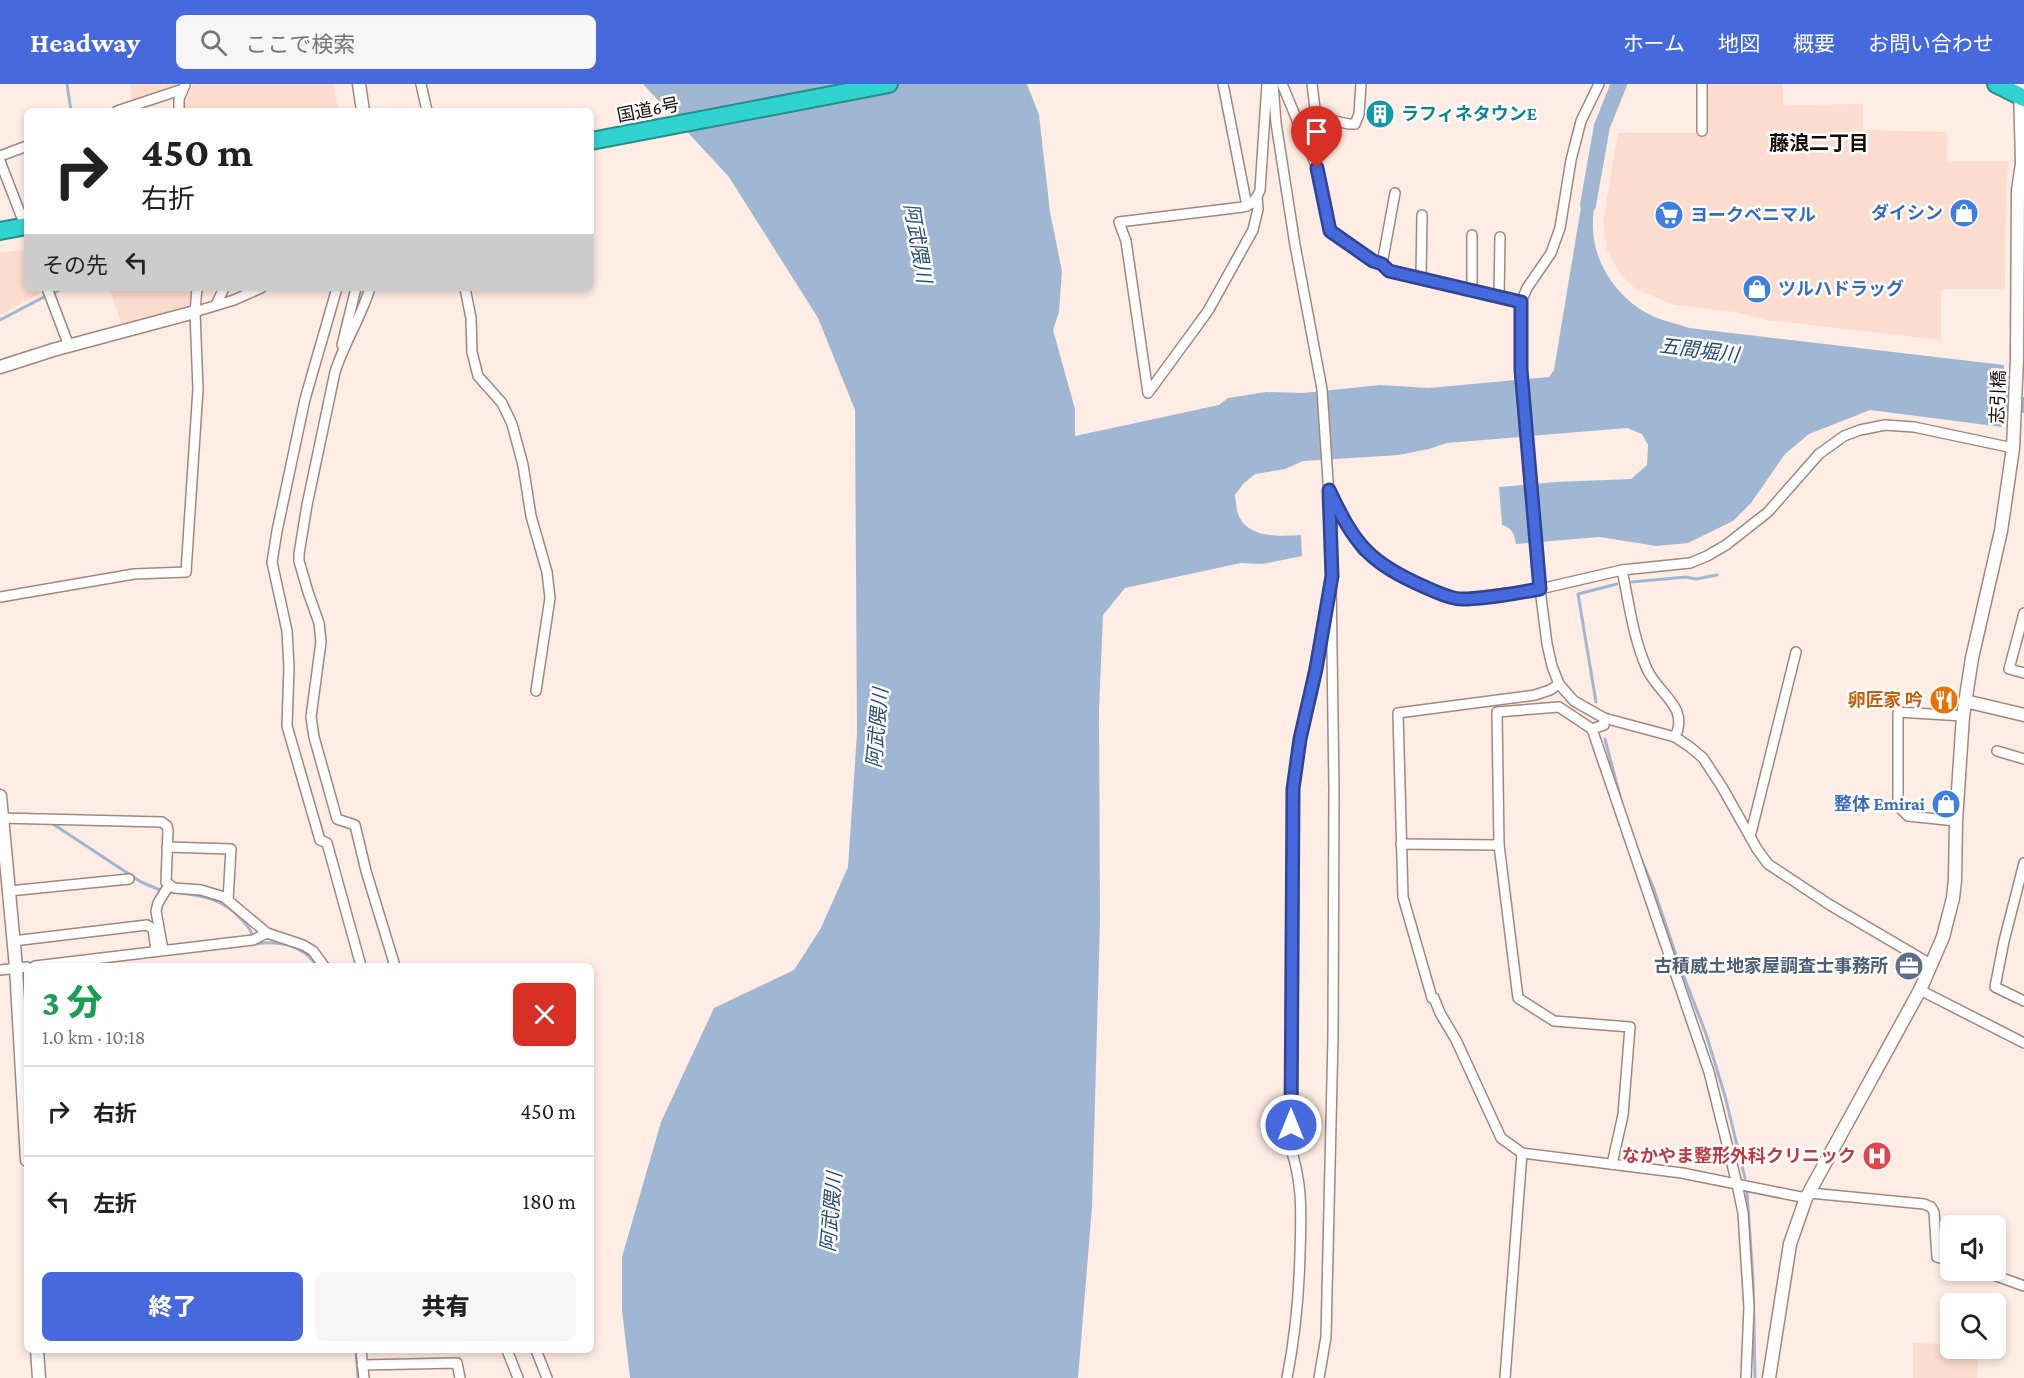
<!DOCTYPE html>
<html lang="ja">
<meta charset="utf-8">
<style>
:root{--surface:#fff;--page:#f6f6f6;--text:#222;--muted:#767676;--line:#e0e0e0;--accent:#466add}
body{margin:0;font-family:"Crimson Pro","Noto Sans JP",serif;background:var(--page);color:var(--text);height:100vh;display:flex;flex-direction:column;font-size:22px;white-space:nowrap}
*{box-sizing:border-box;margin:0}
p{font-size:20px;color:var(--muted)}
.icon{flex:none;width:33px;height:33px;fill:none;stroke:currentColor;stroke-width:2;stroke-linecap:round;stroke-linejoin:round}
.map{position:relative;flex:1;overflow:hidden}
.panel{position:absolute;left:24px;top:879px;width:570px;height:390px;display:flex;flex-direction:column;background:var(--surface);border-radius:9px;box-shadow:0 3px 9px #0003}
.panel>*{flex:none}
.guide{position:absolute;left:24px;top:24px;width:570px;height:183px;border-radius:9px;box-shadow:0 3px 9px #0003;background:#fff;color:var(--text);overflow:hidden}
.controls{position:absolute;left:1940px;top:1131px;display:grid;gap:12px}
.controls a{display:grid;place-items:center;width:66px;height:66px;border-radius:9px;background:var(--surface);box-shadow:0 3px 9px #0003;font-size:30px}
.pin{position:absolute;display:grid;place-items:center;width:51px;height:51px;color:#fff;margin:-62px -26px;border-radius:50% 50% 50% 0;rotate:-45deg;box-shadow:0 0 6px #0007}
.pin .icon{rotate:45deg}
.me{position:absolute;width:66px;margin:-33px;rotate:0deg;stroke-linejoin:round;filter:drop-shadow(0 0 4px #0008)}
.turn{display:flex;align-items:center;gap:21px;height:126px;padding:0 18px;font-size:27px}
.turn .icon{width:78px;height:78px;stroke-width:2.5}
.turn b{display:block;font-size:42px;line-height:51px}
.then{display:flex;align-items:center;height:57px;padding:0 18px;background:#0003;gap:12px;font-size:22px}
.round{display:grid;place-items:center;flex:none;width:63px;height:63px;border-radius:9px;background:var(--page)}
.summary{display:flex;align-items:center;justify-content:space-between;height:102px;padding:0 18px}
h1{font-size:36px;font-weight:800;line-height:45px;color:#1e9e55}
.primary-button{display:flex;gap:12px;margin-top:auto;padding:12px 18px}
.primary-button a{flex:1;height:69px;border-radius:9px;background:var(--accent);color:#fff;font-size:24px;font-weight:800;line-height:69px;text-align:center}
.primary-button a+a{background:var(--page);color:var(--text)}
ul{padding:0;list-style:none}
li{display:flex;align-items:center;gap:18px;height:90px;padding:0 18px;border-top:2px solid var(--line)}
li div{flex:1}
li b{display:block;font-size:22px}
li em{font-style:normal}
header{display:flex;align-items:center;gap:36px;box-sizing:border-box;height:84px;padding:0 30px;background:var(--accent);color:#fff}
header strong{font-size:28px}
nav{display:flex;gap:33px;margin-inline-start:auto;font-size:21px}
.search{width:420px;height:54px;background:var(--page);display:flex;align-items:center;gap:15px;box-sizing:border-box;padding:0 21px;border-radius:9px;color:var(--muted);font-size:22px}
.map>svg:first-child{display:block}
.built{fill:#fbdccf}
.water{fill:#9fb7d3}
.lines{fill:none;stroke-linecap:round;stroke-linejoin:round}
.stream{stroke:#9fb7d3;stroke-width:3}
.river{stroke:#9fb7d3;stroke-width:16}
.street-casing{stroke:#a3877b;stroke-width:12}
.secondary-casing{stroke:#a3877b;stroke-width:15}
.highway-casing{stroke:#268d8a;stroke-width:20}
.street{stroke:#fff;stroke-width:9}
.secondary{stroke:#fff;stroke-width:12}
.highway{stroke:#30d3d0;stroke-width:16}
.route-casing{stroke:#2e4590;stroke-width:15}
.route{stroke:#466add;stroke-width:10}
.labels{text-anchor:middle;stroke-width:5;stroke-linejoin:round;paint-order:stroke}
.street-label{font-size:18px;fill:#140a07;stroke:#fefefe}
.culture-label{font-size:18px;font-weight:bold;fill:#0d838f;stroke:#fefefe;text-anchor:start}
.shop-label{font-size:18px;font-weight:bold;fill:#366cbe;stroke:#fefefe;text-anchor:end}
.food-label{font-size:18px;font-weight:bold;fill:#c56008;stroke:#fefefe;text-anchor:end}
.service-label{font-size:18px;font-weight:bold;fill:#4e5e75;stroke:#fefefe;text-anchor:end}
.health-label{font-size:18px;font-weight:bold;fill:#be3a42;stroke:#fefefe;text-anchor:end}
.neighbourhood-label{font-size:20px;font-weight:bold;fill:#140a07;stroke:#fefefe}
.water-label{font-size:20px;font-style:italic;fill:#284d74;stroke:#fefefe}
</style>
<header>
<strong>Headway</strong>
<div class="search"><svg class="icon" aria-label="search" viewBox="0 0 24 24"><circle cx="10" cy="10" r="6"/><path d="M15 15l6 6"/></svg>ここで検索</div>
<nav><a>ホーム</a><a>地図</a><a>概要</a><a>お問い合わせ</a></nav>
</header>
<div class="map">
<svg width="2024" height="1294" viewBox="0 0 2024 1294">
<rect width="100%" height="100%" fill="#ffece4"/>
<g class="built">
<polygon points="130,0 178,0 132,17"/>
<polygon points="193,0 334,0 338,27 186,27 184,21"/>
<polygon points="1708,0 1783,0 1783,21 1863,20 1863,46 1947,48 1947,77 2009,77 2006,103 2005,205 1941,205 1941,256 1767,236 1736,228 1675,221 1636,205 1621,191 1607,167 1603,138 1618,49 1708,49"/>
<polygon points="27,166 27,204 39,204 41,209 0,231 0,168"/>
<polygon points="109,204 193,204 192,221 122,241"/>
<polygon points="1913,1259 1950,1260 1950,1264 1979,1265 1977,1294 1913,1294"/>
</g>
<path class="water" d="M643,0h384l12,31 11,97 12,59 -3,41 -6,18 22,79v27l144,-31 9,-7 38,-6 37,1 77,-8 49,3 120,-11 5,-7 31,-187 13,2c-2,12 -5,25 -5,37 -2,41 27,81 64,96 11,4 21,6 32,10l315,37 -2,62 -132,-17 -61,24 -24,20 -34,49 -18,18 -45,22 -32,3 -56,-9 -84,7c-2,-11 -4,-16 -14,-19l-3,-38 57,-5 75,-3 16,-14 1,-20 -6,-11 -15,-6 -180,15 -18,6 -30,6 -96,6 -18,8 -30,5 -12,10 -8,11c1,6 1,13 3,19 10,25 41,22 63,21l1,21 -40,8 -21,-1 -116,25 -22,27 -4,95 1,211 -8,286 -14,171h-448l-8,-68v-53l39,-135 53,-114 80,-38 27,-42 27,-61 9,-134 -2,-323 -37,-92 -89,-141z"/>
<g class="lines">
<g class="stream">
<polyline points="67,0 71,27"/>
<polyline points="54,209 63,204"/>
<polyline points="0,236 44,213"/>
<polyline points="1632,498 1686,493 1696,495 1717,491"/>
<polyline points="1596,618 1578,510 1617,500"/>
<polyline points="1605,655 1622,720"/>
<polyline points="50,738 141,798 160,806"/>
<polyline points="1642,777 1653,803 1678,877 1706,950 1725,1012 1745,1094"/>
<path d="M167,807c31,5 52,4 74,28 5,5 9,9 11,15"/>
<path d="M256,860c23,-4 47,1 61,22"/>
<polyline points="1747,1109 1753,1196 1755,1294"/>
<polyline points="356,1266 358,1294"/>
</g>
<g class="river">
<polyline points="1588,121 1602,42 1619,0"/>
<polyline points="1981,316 2024,321"/>
</g>
<g class="street-casing">
<g id="street">
<polyline points="421,0 427,27"/>
<polyline points="1223,0 1247,122"/>
<polyline points="1273,0 1276,39 1295,161 1322,305 1330,427 1334,704 1333,953 1326,1253 1319,1294"/>
<polyline points="1282,0 1317,84 1330,147 1373,178 1382,180 1389,187 1521,218"/>
<polyline points="1599,0 1581,37 1571,76 1560,144 1551,169 1527,204 1521,218 1521,286 1526,356 1540,505 1547,560 1552,582 1559,600 1574,617 1604,634 1675,653 1690,663 1703,674 1722,703 1757,765 1768,780 1830,821 1932,881"/>
<polyline points="117,27 183,5"/>
<polyline points="179,27 179,15 185,1"/>
<polyline points="1316,33 1349,40 1355,40 1359,30 1361,0"/>
<polyline points="1297,37 1316,33 1312,0"/>
<polyline points="1702,47 1702,0"/>
<polyline points="0,72 27,62"/>
<polyline points="0,77 22,134"/>
<polyline points="1257,113 1250,120 1243,123 1119,138 1126,157 1148,309 1208,227 1253,146 1258,125 1257,113 1260,106 1267,0"/>
<polyline points="1382,180 1395,109"/>
<polyline points="1421,194 1422,131"/>
<polyline points="47,204 69,262"/>
<polyline points="337,204 305,315 277,447 272,478 287,547 289,583 287,642 320,756 327,759 361,882"/>
<path d="M370,204c-9,30 -26,55 -35,84l-28,133 -8,49v7l9,31 11,31 2,19 -10,75 3,20 23,82 18,6 11,46 29,95"/>
<polyline points="465,204 471,234 472,268 478,292 502,319 512,340 523,381 531,432 547,488 550,514 536,607"/>
<polyline points="1472,206 1472,151"/>
<polyline points="1499,213 1500,153"/>
<polyline points="216,221 224,204"/>
<polyline points="191,229 234,216 261,204"/>
<polyline points="342,261 356,204"/>
<polyline points="1332,411 1345,440 1363,466 1387,484 1419,500 1459,515 1540,505 1622,486 1690,479 1707,472 1726,461 1768,428 1819,370 1844,352 1860,346 1885,341 1914,343 2013,364"/>
<path d="M1622,486c7,33 11,68 25,99 11,25 43,38 28,68"/>
<polyline points="0,513 134,490 186,488 198,305 195,228 197,204"/>
<polyline points="2024,529 2009,585 2024,589"/>
<polyline points="1559,600 1550,606 1535,611 1398,629 1403,813 1432,914 1434,914 1440,929 1456,956 1501,1054 1522,1069 1682,1089 1806,1114"/>
<polyline points="1604,634 1604,641 1592,645 1709,988 1737,1100 1743,1129 1749,1223 1746,1294"/>
<polyline points="1592,645 1559,623 1497,628 1499,761 1518,914 1554,937 1630,943 1623,1031 1612,1080"/>
<polyline points="1997,667 2024,675"/>
<polyline points="0,734 162,738 167,742 168,746 166,798 174,804 201,806 224,813 267,849 303,861 313,867 324,882"/>
<polyline points="1956,737 1908,732 1898,722 1898,628 1963,632"/>
<polyline points="1750,753 1796,568"/>
<polyline points="1401,760 1499,761"/>
<polyline points="167,763 231,765 228,816"/>
<polyline points="2024,779 2004,857 1995,903 2024,917"/>
<polyline points="9,807 129,795"/>
<polyline points="13,857 147,841 153,845 156,867"/>
<polyline points="163,866 156,827 158,819 169,801"/>
<polyline points="35,882 253,856 267,849"/>
<polyline points="0,886 27,883"/>
<polyline points="1920,906 2024,959"/>
<polyline points="1810,1109 1924,1120 1931,1123 1934,1128 1937,1173 1950,1177"/>
<polyline points="1980,1186 2024,1202"/>
<polyline points="361,1266 364,1294"/>
<polyline points="507,1266 518,1294"/>
<polyline points="536,1266 547,1294"/>
<polyline points="362,1281 457,1279 460,1294"/>
<path d="M1287,1294c8,-41 12,-82 13,-124 1,-39 3,-68 -9,-105l2,-360c9,-63 23,-124 34,-187"/>
<polyline points="1505,1294 1522,1069"/>
</g>
</g>
<g class="secondary-casing">
<g id="secondary">
<polyline points="359,0 363,27"/>
<polyline points="0,283 53,266 191,229"/>
<polyline points="1965,617 2024,631"/>
<polyline points="0,712 16,883 27,1076"/>
<polyline points="37,1266 39,1294"/>
<polyline points="1769,1294 1790,1160 1806,1114 1920,906 1943,853 1953,814 1955,796 1956,737 1963,632 1972,574 2001,447 2013,364 2017,274 2018,106 2022,80 2020,0"/>
</g>
</g>
<g class="highway-casing">
<g id="highway">
<polyline points="1996,0 2024,14"/>
<polyline points="591,57 889,0"/>
<polyline points="0,147 27,142"/>
</g>
</g>
<use href="#street" class="street"/>
<use href="#secondary" class="secondary"/>
<use href="#highway" class="highway"/>
</g>
<g class="lines">
<g class="route-casing">
<path id="route" d="M1291,1041l2,-336 7,-50 16,-70 16,-93 -3,-86c26,55 40,73 98,98 10,4 23,11 35,11 26,0 53,-6 78,-10l-19,-219v-68l-132,-31 -7,-7 -9,-3 -43,-30 -13,-63"/>
</g>
<use href="#route" class="route"/>
</g>
<defs>
<g id="building-disc" transform="scale(1.5)"><circle r="9.5" fill="#0f9aa8" stroke="#fefefe"/><path d="M-4-6H4V6H1V3H-1V6H-4ZM-2.5-4.3h1.7v1.8h-1.7ZM.8-4.3h1.7v1.8H.8ZM-2.5-1h1.7V.8h-1.7ZM.8-1h1.7V.8H.8Z" fill="#fff"/></g>
<g id="shop-disc" transform="scale(1.5)"><circle r="9.5" fill="#3f7fe0" stroke="#fefefe"/><path d="M-5-2.5h2.3a2.7 3.5 0 0 1 5.4 0H5L5.5 6h-11ZM-1.5-2.5h3a1.5 2.3 0 0 0-3 0Z" fill="#fff"/></g>
<g id="supermarket-disc" transform="scale(1.5)"><circle r="9.5" fill="#3f7fe0" stroke="#fefefe"/><path d="M-6-5.5h2.5l.6 2H6L4.5 2H-2.5L-4.4-4H-6ZM-1.5 3.2a1.3 1.3 0 1 0 .1 0ZM3 3.2a1.3 1.3 0 1 0 .1 0Z" fill="#fff"/></g>
<g id="restaurant-disc" transform="scale(1.5)"><circle r="9.5" fill="#e8710a" stroke="#fefefe"/><path d="M-5-6h1v4h1v-4h1v4h1v-4h1v5L-1.5 .5V6h-2V.5L-5-1ZM5-6V6H3V1.5H1.5Q1.5-4 5-6Z" fill="#fff"/></g>
<g id="office-disc" transform="scale(1.5)"><circle r="9.5" fill="#5c6f8a" stroke="#fefefe"/><path d="M-6-3h4V-5.5h4V-3h4V5H-6ZM-1-4.5V-3h2v-1.5ZM-6 0V1H6V0Z" fill="#fff"/></g>
<g id="hospital-disc" transform="scale(1.5)"><circle r="9.5" fill="#e0444e" stroke="#fefefe"/><path d="M-5-5h3v3.5h4V-5h3V5h-3V1.5h-4V5h-3Z" fill="#fff"/></g>
</defs>
<g fill-rule="evenodd">
<use href="#building-disc" x="1380" y="30"/>
<use href="#shop-disc" x="1964" y="129"/>
<use href="#supermarket-disc" x="1669" y="131"/>
<use href="#shop-disc" x="1757" y="205"/>
<use href="#restaurant-disc" x="1944" y="616"/>
<use href="#shop-disc" x="1946" y="720"/>
<use href="#office-disc" x="1909" y="882"/>
<use href="#hospital-disc" x="1877" y="1072"/>
</g>
<g class="labels">
<g class="street-label">
<text transform="translate(648 26) rotate(-11)" y="6">国道6号</text>
<text transform="translate(1998 313) rotate(-88)" y="6">志引橋</text>
</g>
<g class="culture-label">
<text x="1401" y="36">ラフィネタウンE</text>
</g>
<g class="shop-label">
<text x="1943" y="135">ダイシン</text>
<text x="1690" y="137" text-anchor="start">ヨークベニマル</text>
<text x="1778" y="211" text-anchor="start">ツルハドラッグ</text>
<text x="1925" y="726">整体 Emirai</text>
</g>
<g class="food-label">
<text x="1923" y="622">卵匠家 吟</text>
</g>
<g class="service-label">
<text x="1888" y="888">古積威土地家屋調査士事務所</text>
</g>
<g class="health-label">
<text x="1856" y="1078">なかやま整形外科クリニック</text>
</g>
<g class="neighbourhood-label">
<text x="1819" y="66">藤浪二丁目</text>
</g>
<g class="water-label">
<text transform="translate(918 159) rotate(80)" y="7">阿武隈川</text>
<text transform="translate(1699 266) rotate(7)" y="7">五間堀川</text>
<text transform="translate(877 644) rotate(-85)" y="7">阿武隈川</text>
<text transform="translate(831 1128) rotate(-85)" y="7">阿武隈川</text>
</g>
</g>
</svg>
<div class="controls">
<a><svg class="icon" aria-label="sound" viewBox="0 0 24 24"><path d="M4 9h4l5-4v14l-5-4H4zM17 9q2 3 0 6"/></svg></a>
<a><svg class="icon" aria-label="search" viewBox="0 0 24 24"><circle cx="10" cy="10" r="6"/><path d="M15 15l6 6"/></svg></a>
</div>
<div class="pin" style="left:1317px;top:84px;background:#d93025"><svg class="icon" aria-label="arrive" viewBox="0 0 24 24"><path d="M6 21V4h12l-3 4 3 4H6"/></svg></div>
<svg class="me" style="left:1291px;top:1041px" viewBox="-20 -20 40 40"><circle r="17" fill="#466add" stroke="#fff" stroke-width="3"/><path d="M0-11L8 9 0 5-8 9z" fill="#fff"/></svg>
<div class="guide">
<div class="turn"><svg class="icon" aria-label="right" viewBox="0 0 24 24"><path d="M7 20v-9h11M14 6l5 5-5 5"/></svg><div><b>450 m</b>右折</div></div>
<div class="then">その先<svg class="icon" aria-label="left" viewBox="0 0 24 24"><path d="M17 20v-9H6M10 6l-5 5 5 5"/></svg></div>
</div>
<section class="panel">
<div class="summary"><div><h1>3 分</h1><p>1.0 km · 10:18</p></div><a class="round" style="background:#d93025;color:#fff"><svg class="icon" aria-label="close" viewBox="0 0 24 24"><path d="M6 6l12 12M18 6L6 18"/></svg></a></div>
<ul>
<li><svg class="icon" aria-label="right" viewBox="0 0 24 24"><path d="M7 20v-9h11M14 6l5 5-5 5"/></svg><div><b>右折</b></div><em>450 m</em></li>
<li><svg class="icon" aria-label="left" viewBox="0 0 24 24"><path d="M17 20v-9H6M10 6l-5 5 5 5"/></svg><div><b>左折</b></div><em>180 m</em></li>
</ul>
<div class="primary-button"><a>終了</a><a>共有</a></div>
</section>
</div>
